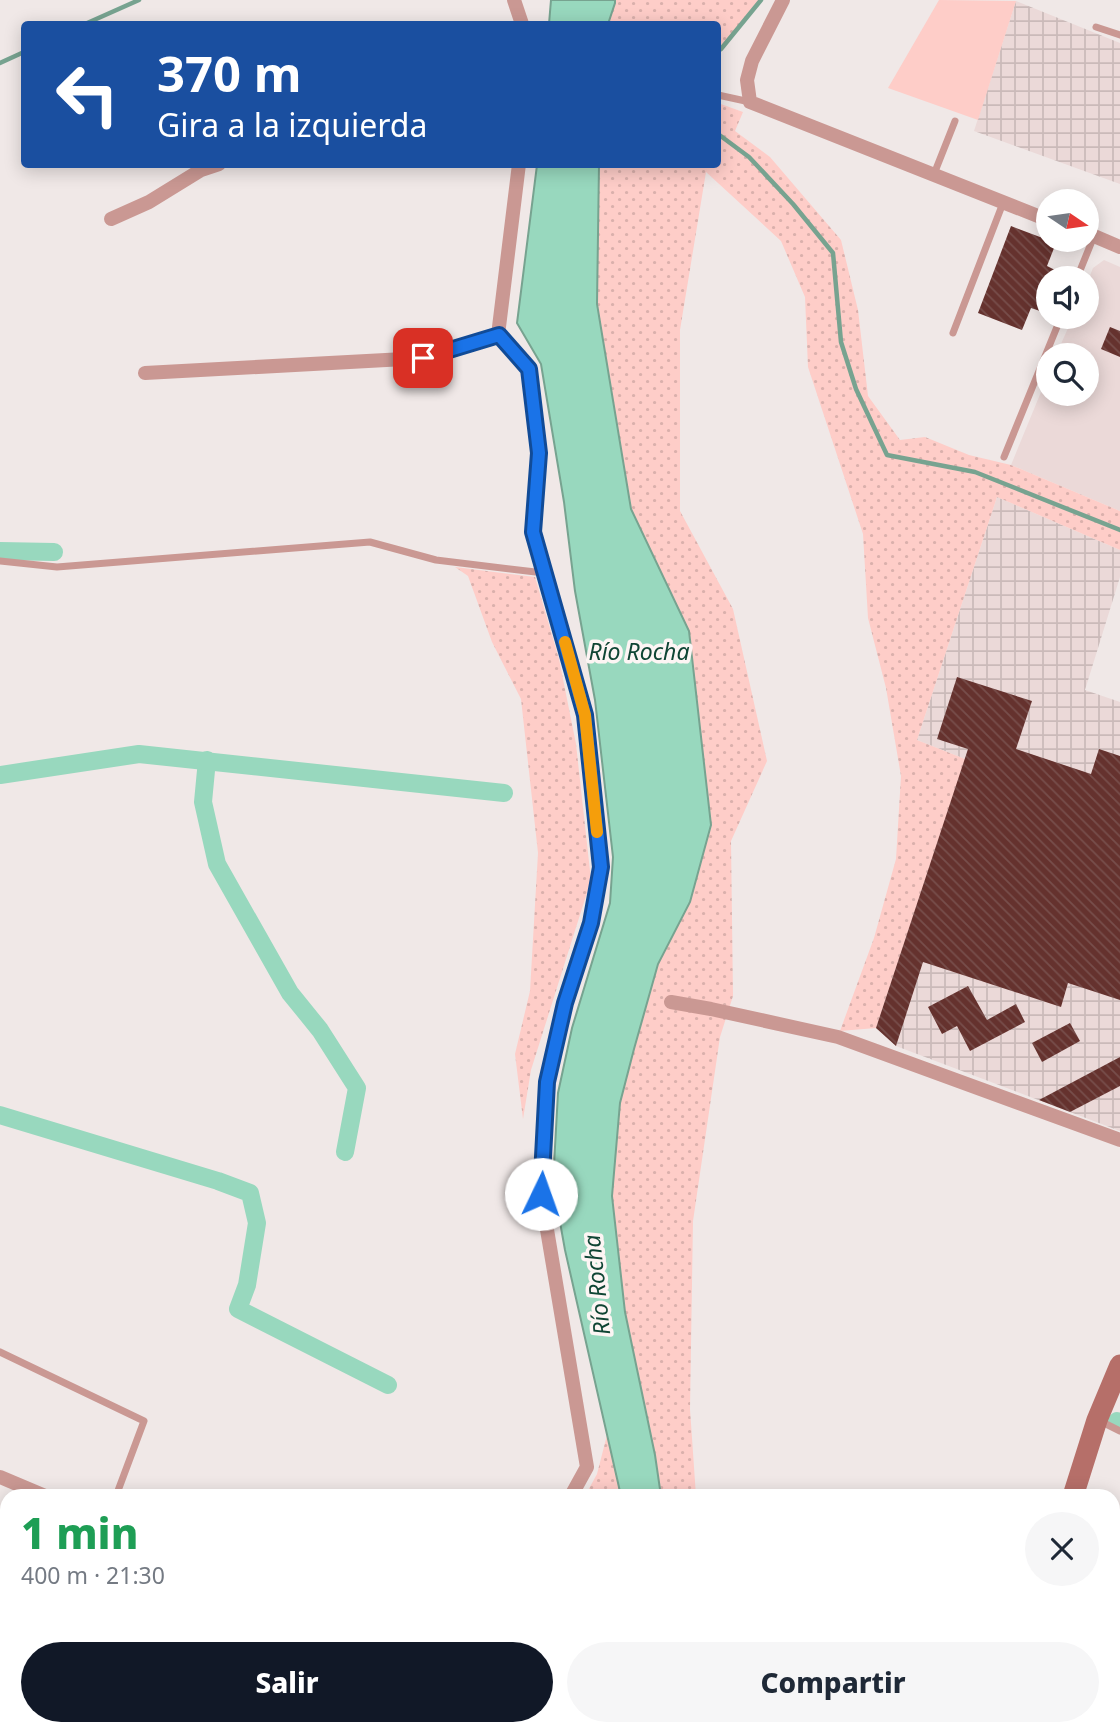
<!DOCTYPE html>
<html lang="es">
<meta charset="utf-8">
<style>
:root{--surface:#fff;--page:#f6f6f7;--text:#1f2937;--muted:#747a83;--accent:#111827}
body{margin:0;font-family:"Noto Sans",sans-serif;background:var(--page);color:var(--text);height:100vh;display:flex;flex-direction:column;font-size:26px;white-space:nowrap}
*{box-sizing:border-box;margin:0}
p{font-size:23px;color:var(--muted)}
.icon{flex:none;width:38px;height:38px;fill:none;stroke:currentColor;stroke-width:2;stroke-linecap:round;stroke-linejoin:round}
.map{position:relative;flex:1;overflow:hidden}
.drawer{position:absolute;left:0px;top:1489px;width:1120px;height:247px;display:flex;flex-direction:column;background:var(--surface);border-radius:21px 21px 0 0;box-shadow:0 4px 18px #0003}
.drawer>*{flex:none}
.banner{position:absolute;left:21px;top:21px;width:700px;height:147px;border-radius:7px;box-shadow:0 4px 18px #0003;background:#1a4fa0;color:#fff;overflow:hidden}
.needle{width:46px;rotate:103deg}
.buttons{position:absolute;left:1036px;top:189px;display:grid;gap:14px}
.buttons a{display:grid;place-items:center;width:63px;height:63px;border-radius:50%;background:var(--surface);box-shadow:0 4px 18px #0003;font-size:35px}
.pin{position:absolute;display:grid;place-items:center;width:60px;height:60px;color:#fff;margin:-30px;border-radius:14px;box-shadow:0 4px 10px #0006}
.me{position:absolute;width:77px;margin:-38px;rotate:3deg;stroke-linejoin:round;filter:drop-shadow(0 0 5px #0008)}
.turn{display:flex;align-items:center;gap:24px;height:147px;padding:0 21px;font-size:32px}
.turn .icon{width:91px;height:91px;stroke-width:2.5}
.turn b{display:block;font-size:49px;line-height:60px}
.round{display:grid;place-items:center;flex:none;width:74px;height:74px;border-radius:37px;background:var(--page)}
.overview{display:flex;align-items:center;justify-content:space-between;height:119px;padding:0 21px}
h1{font-size:42px;font-weight:800;line-height:52px;color:#1e9e55}
.cta{display:flex;gap:14px;margin-top:auto;padding:14px 21px}
.cta a{flex:1;height:80px;border-radius:42px;background:var(--accent);color:#fff;font-size:28px;font-weight:800;line-height:80px;text-align:center}
.cta a+a{background:var(--page);color:var(--text)}
.map>svg:first-child{display:block}
.built{fill:#ebd9d8}
.industrial{fill:url(#industrial-grid)}
.grass{fill:url(#grass-dots)}
.pitch{fill:#fecdc8}
.water{fill:#98d8be;stroke:#77a390;stroke-width:2}
.lines{fill:none;stroke-linecap:round;stroke-linejoin:round}
.stream{stroke:#77a390;stroke-width:4.5}
.canal{stroke:#98d8be;stroke-width:18}
.building{fill:url(#building-back-hatch)}
.lane{stroke:#ca9893;stroke-width:7}
.street{stroke:#ca9893;stroke-width:14}
.secondary{stroke:#b66f69;stroke-width:21}
.route-casing{stroke:#114b97;stroke-width:18}
.route{stroke:#1a73e8;stroke-width:12}
.slow{stroke:#f59e0b;stroke-width:12}
.labels{text-anchor:middle;stroke-width:7;stroke-linejoin:round;paint-order:stroke}
.water-label{font-size:23px;font-style:italic;fill:#0f4534;stroke:#fdf5f4}
</style>
<div class="map">
<svg width="1120" height="1735" viewBox="0 0 1120 1735">
<defs>
<pattern id="industrial-grid" width="8" height="8" patternUnits="userSpaceOnUse" patternTransform="scale(1.75)"><rect width="8" height="8" fill="#ebd9d8"/><path d="M0 4h8M4 0v8" fill="none" stroke="#cabab9"/></pattern>
<pattern id="grass-dots" width="8" height="8" patternUnits="userSpaceOnUse" patternTransform="scale(1.75)"><rect width="8" height="8" fill="#fecdc8"/><path d="M2 2h.1M6 6h.1" fill="none" stroke="#dab0ac" stroke-width="1.8" stroke-linecap="round"/></pattern>
<pattern id="building-back-hatch" width="6" height="6" patternUnits="userSpaceOnUse" patternTransform="scale(1.75)"><rect width="6" height="6" fill="#65322e"/><path d="M-1 5l2 2M0 0l6 6M5-1l2 2" fill="none" stroke="#774e4b"/></pattern>
</defs>
<rect width="100%" height="100%" fill="#f0e8e7"/>
<polygon class="built" points="1104,260 1120,267 1120,511 1011,465 1048,375 1048,394 1087,394 1087,355 1056,355 1073,317 1087,317 1087,283 1093,268"/>
<g class="industrial">
<polygon points="1016,1 1120,43 1120,184 974,131"/>
<polygon points="997,497 1120,550 1120,577 1085,690 1120,702 1120,1131 896,1046 876,1028 965,759 917,740"/>
</g>
<g class="grass">
<polygon points="615,0 761,0 721,48 718,66 718,24 608,24"/>
<polygon points="718,103 743,112 735,131 770,157 841,240 858,310 868,396 900,440 925,437 969,455 1011,465 1120,511 1120,550 997,497 917,740 965,759 876,1028 840,1031 874,938 896,859 901,776 886,688 868,618 863,534 808,367 805,297 781,241 706,172 680,330 680,511 733,609 767,761 731,841 733,996 720,1037 693,1221 690,1409 696,1496 661,1496 655,1455 625,1312 612,1196 620,1103 634,1049 658,964 690,902 711,825 689,631 631,509 597,304 599,165 718,164"/>
<polygon points="455,567 535,577 559,659 576,744 591,880 531,1070 523,1119 515,1054 530,991 538,853 521,699 492,642 468,576"/>
<polygon points="607,1435 621,1496 585,1496 597,1474"/>
<polygon points="473,1729 649,1729 648,1735 469,1735"/>
</g>
<polygon class="pitch" points="939,0 1016,1 978,120 888,88"/>
<g class="water">
<polygon points="551,0 615,0 615,3 608,24 549,24"/>
<polygon points="537,165 599,165 597,304 631,509 689,631 711,825 690,902 658,964 634,1049 620,1103 612,1196 625,1312 655,1455 661,1496 621,1496 565,1250 553,1183 558,1093 572,1028 610,903 613,857 595,700 575,591 564,502 541,364 517,323"/>
</g>
<g class="lines">
<g class="stream">
<polyline points="85,24 139,0"/>
<polyline points="721,49 761,0"/>
<polyline points="0,63 24,52"/>
<polyline points="718,134 749,157 793,204 833,253 841,342 856,389 887,455 975,472 1120,530"/>
<polyline points="886,1729 897,1735"/>
</g>
<g class="canal">
<polyline points="0,551 54,552"/>
<polyline points="207,760 203,802 217,864 290,993 320,1030 357,1088 345,1152"/>
<polyline points="0,775 139,754 504,793"/>
<polyline points="0,1115 218,1181 250,1193 257,1223 247,1285 238,1309 388,1385"/>
<polyline points="1117,1421 1120,1422"/>
</g>
</g>
<g class="building">
<polygon points="1011,226 1056,243 1047,266 1055,270 1052,278 1048,278 1047,295 1040,311 1031,308 1022,330 978,313"/>
<polygon points="1110,327 1120,331 1120,357 1101,349"/>
<polygon points="957,677 1032,701 1016,749 1091,774 1099,749 1120,756 1120,1000 1068,983 1061,1007 923,962 896,1046 876,1028 968,749 937,739"/>
<polygon points="968,986 987,1020 1016,1004 1025,1022 970,1051 957,1026 942,1034 928,1007"/>
<polygon points="1070,1023 1080,1041 1042,1062 1032,1043"/>
<polygon points="1120,1057 1120,1086 1070,1112 1039,1100"/>
</g>
<g class="lines">
<g class="lane">
<polyline points="1096,27 1120,35"/>
<polyline points="718,95 750,102"/>
<polyline points="934,174 955,121"/>
<polyline points="1077,278 1094,236"/>
<polyline points="953,333 1003,203"/>
<polyline points="1004,457 1061,317"/>
<polyline points="0,561 57,567 370,542 436,560 544,573"/>
<polyline points="0,1352 144,1421 116,1496"/>
<polyline points="1098,1420 1120,1431"/>
<polyline points="0,1635 7,1638"/>
<polyline points="250,1729 266,1735"/>
<polyline points="873,1729 884,1735"/>
</g>
<g class="street">
<polyline points="514,0 522,24"/>
<polyline points="783,0 752,61 747,80 750,102 1048,220"/>
<polyline points="519,164 498,335 529,369 539,453 533,532 585,715 601,867 591,923 565,1003 546,1082 541,1194 587,1467 571,1496"/>
<polyline points="111,219 149,202 201,170 219,164"/>
<polyline points="1087,233 1120,247"/>
<polyline points="145,373 423,358 498,335"/>
<polyline points="671,1002 711,1009 838,1037 1120,1140"/>
<polyline points="0,1477 45,1496"/>
<polyline points="0,1713 7,1716"/>
<polyline points="45,1729 63,1735"/>
<polyline points="457,1735 461,1729"/>
</g>
<g class="secondary">
<polyline points="1073,1496 1097,1420 1120,1365"/>
<polyline points="1021,1735 1022,1729"/>
</g>
</g>
<g class="lines">
<g class="route-casing">
<polyline id="route" points="423,358 499,335 529,369 539,453 533,532 585,715 601,867 591,923 565,1003 547,1082 541,1194"/>
</g>
<use href="#route" class="route"/>
<polyline class="slow" points="565,642 585,715 597,832"/>
</g>
<g class="labels">
<g class="water-label">
<text x="639" y="660">Río Rocha</text>
<text transform="translate(597 1285) rotate(-96)" y="8">Río Rocha</text>
</g>
</g>
</svg>
<div class="buttons">
<a><svg class="needle" viewBox="-14 -14 28 28"><path d="M0-13l5 13h-10z" fill="#e53935"/><path d="M0 13l5-13h-10z" fill="#747a83"/></svg></a>
<a><svg class="icon" aria-label="sound" viewBox="0 0 24 24"><path d="M4 9h4l5-4v14l-5-4H4zM17 9q2 3 0 6"/></svg></a>
<a><svg class="icon" aria-label="search" viewBox="0 0 24 24"><circle cx="10" cy="10" r="6"/><path d="M15 15l6 6"/></svg></a>
</div>
<div class="pin" style="left:423px;top:358px;background:#d93025"><svg class="icon" aria-label="arrive" viewBox="0 0 24 24"><path d="M6 21V4h12l-3 4 3 4H6"/></svg></div>
<svg class="me" style="left:541px;top:1194px" viewBox="-20 -20 40 40"><circle r="19" fill="#fff"/><path d="M0-13L10 11 0 6-10 11z" fill="#1a73e8"/></svg>
<div class="banner">
<div class="turn"><svg class="icon" aria-label="left" viewBox="0 0 24 24"><path d="M17 20v-9H6M10 6l-5 5 5 5"/></svg><div><b>370 m</b>Gira a la izquierda</div></div>
</div>
<section class="drawer">
<div class="overview"><div><h1>1 min</h1><p>400 m · 21:30</p></div><a class="round"><svg class="icon" aria-label="close" viewBox="0 0 24 24"><path d="M6 6l12 12M18 6L6 18"/></svg></a></div>
<div class="cta"><a>Salir</a><a>Compartir</a></div>
</section>
</div>
